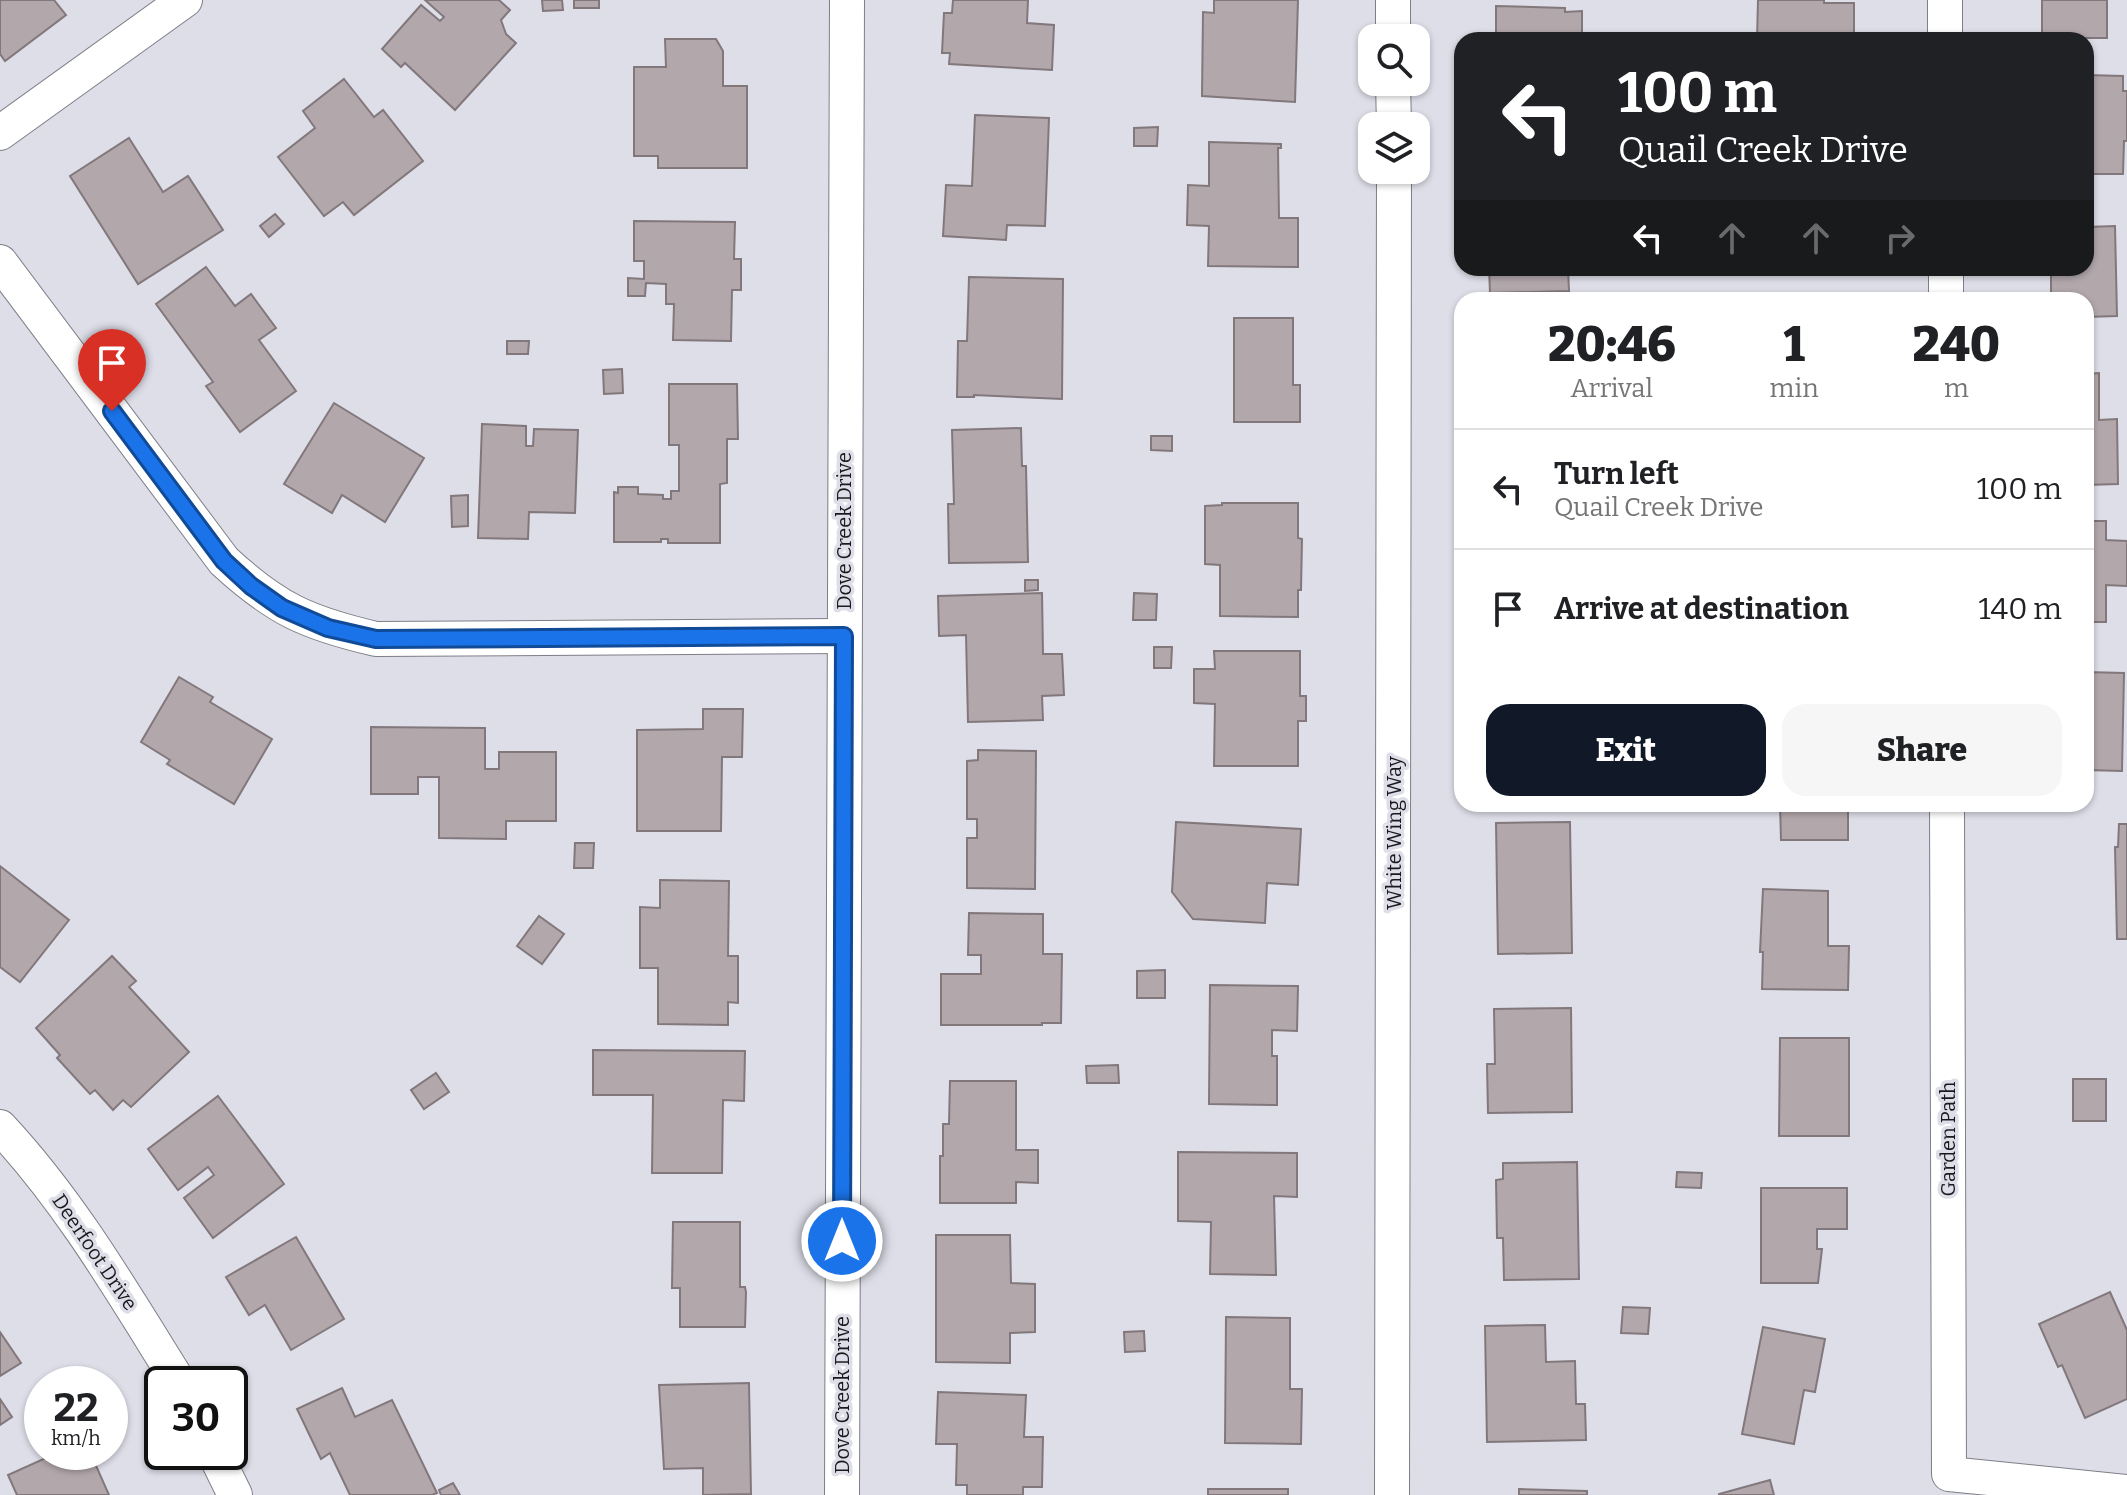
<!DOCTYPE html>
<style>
:root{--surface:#fff;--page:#f6f6f6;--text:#202124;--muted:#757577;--line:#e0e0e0;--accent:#111827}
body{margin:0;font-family:Bitter,serif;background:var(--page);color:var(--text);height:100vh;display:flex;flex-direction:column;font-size:30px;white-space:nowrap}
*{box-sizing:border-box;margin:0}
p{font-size:26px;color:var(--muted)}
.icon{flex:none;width:44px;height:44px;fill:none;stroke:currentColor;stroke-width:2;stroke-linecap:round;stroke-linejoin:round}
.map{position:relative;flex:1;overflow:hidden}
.drawer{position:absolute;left:1454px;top:292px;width:640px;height:520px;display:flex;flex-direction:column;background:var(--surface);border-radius:24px;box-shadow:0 2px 6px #0004}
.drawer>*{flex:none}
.top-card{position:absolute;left:1454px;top:32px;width:640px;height:244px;border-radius:24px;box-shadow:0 2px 6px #0004;background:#202124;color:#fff;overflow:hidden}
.controls{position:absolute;left:1358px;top:24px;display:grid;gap:16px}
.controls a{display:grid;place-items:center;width:72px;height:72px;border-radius:16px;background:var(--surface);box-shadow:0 2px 6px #0004;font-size:40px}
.speed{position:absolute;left:24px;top:1366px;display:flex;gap:16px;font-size:40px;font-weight:700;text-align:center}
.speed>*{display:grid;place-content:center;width:104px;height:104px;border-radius:50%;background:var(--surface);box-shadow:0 2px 6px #0004;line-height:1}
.speed small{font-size:20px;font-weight:400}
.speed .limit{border:4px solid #111;border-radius:12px;background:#fff;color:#111}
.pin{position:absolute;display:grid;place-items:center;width:68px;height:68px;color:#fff;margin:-82px -34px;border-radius:50% 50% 50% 0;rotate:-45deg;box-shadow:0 0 8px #0007}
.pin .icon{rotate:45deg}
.me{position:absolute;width:88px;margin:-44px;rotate:0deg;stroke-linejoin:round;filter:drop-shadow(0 0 6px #0008)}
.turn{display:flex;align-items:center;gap:28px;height:168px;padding:0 32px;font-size:36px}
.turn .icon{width:104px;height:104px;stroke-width:2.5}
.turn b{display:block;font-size:56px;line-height:68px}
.lanes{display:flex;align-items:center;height:76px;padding:0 32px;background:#0003;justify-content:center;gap:40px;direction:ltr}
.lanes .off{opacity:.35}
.eta{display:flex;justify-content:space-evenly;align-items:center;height:136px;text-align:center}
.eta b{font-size:48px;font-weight:800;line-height:56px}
.cta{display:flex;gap:16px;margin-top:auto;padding:16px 32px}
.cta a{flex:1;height:92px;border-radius:24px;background:var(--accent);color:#fff;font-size:32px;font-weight:800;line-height:92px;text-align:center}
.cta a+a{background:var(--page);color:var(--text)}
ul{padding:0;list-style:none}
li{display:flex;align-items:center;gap:24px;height:120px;padding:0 32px;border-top:2px solid var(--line)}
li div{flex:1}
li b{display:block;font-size:30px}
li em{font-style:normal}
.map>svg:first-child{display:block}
.building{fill:#b2a7ab;stroke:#82787c;stroke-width:2}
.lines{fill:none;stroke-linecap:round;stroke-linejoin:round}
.street-casing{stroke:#7e7e87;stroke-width:36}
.street{stroke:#fff;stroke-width:34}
.route-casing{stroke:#114b97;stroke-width:20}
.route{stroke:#1a73e8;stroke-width:14}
.labels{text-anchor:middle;stroke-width:7;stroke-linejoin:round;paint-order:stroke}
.street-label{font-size:20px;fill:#19191d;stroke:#dedee9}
</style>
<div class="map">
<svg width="2127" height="1495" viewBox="0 0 2127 1495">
<rect width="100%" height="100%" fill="#dedee9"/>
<g class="building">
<polygon points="0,0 54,0 66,15 5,61 0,54"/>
<polygon points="425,0 499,0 510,10 501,20 506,34 516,43 455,110 405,63 401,67 382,49 421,5 440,21 444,17"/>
<polygon points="542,0 562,0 563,10 543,11"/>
<rect x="574" y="0" width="25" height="8"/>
<polygon points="953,0 1028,0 1027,23 1054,25 1052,70 949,64 950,53 942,53 944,13 952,13"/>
<polygon points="1214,0 1298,0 1295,102 1202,96 1203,12 1214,13"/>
<polygon points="1758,0 1824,0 1824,3 1854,3 1854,40 1757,40"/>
<rect x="2042" y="0" width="65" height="38"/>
<polygon points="1496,6 1565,8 1565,12 1582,11 1582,40 1496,40"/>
<polygon points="665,39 716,39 723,51 723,86 747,86 747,168 658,168 658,156 634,156 634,67 666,67"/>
<polygon points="2086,75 2123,76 2123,91 2127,91 2127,141 2124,141 2123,174 2086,174"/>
<polygon points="344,79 374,117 383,110 423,161 354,215 343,202 324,216 278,157 315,128 303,111"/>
<polygon points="975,115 1049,118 1045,226 1007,225 1006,240 943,236 946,185 972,186"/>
<polygon points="1158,127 1157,146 1134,146 1134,128"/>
<polygon points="129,138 163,192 188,176 223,230 138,284 70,176"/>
<polygon points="1209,142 1281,144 1281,148 1278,148 1279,218 1298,218 1298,267 1208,266 1209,226 1187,225 1188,185 1209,186"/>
<polygon points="275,214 284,224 269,237 260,226"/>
<polygon points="634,221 735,222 734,259 741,259 741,290 732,290 731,341 673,340 674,304 666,304 666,284 646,283 645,296 628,296 628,278 644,279 644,261 634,261"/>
<polygon points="2115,226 2117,316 2086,317 2086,300 2051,300 2051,269 2035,268 2086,268 2086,227"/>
<polygon points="206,267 235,306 251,294 276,328 259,340 296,391 240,432 206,386 213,382 156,304"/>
<polygon points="1489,268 1568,268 1569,291 1490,293"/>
<polygon points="969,277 1063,279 1062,399 974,395 974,397 957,397 958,341 967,341"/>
<polygon points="1234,318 1293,318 1293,385 1300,385 1300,422 1234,422"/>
<polygon points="507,341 529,341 528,354 507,354"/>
<polygon points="622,369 623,393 604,394 603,370"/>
<polygon points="2099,373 2099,420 2117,419 2118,484 2086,485 2086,374"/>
<polygon points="669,384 737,384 738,439 727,439 727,483 720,484 720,543 668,543 668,539 661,539 661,542 614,542 614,492 618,493 618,487 638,487 638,494 663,495 663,499 671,499 671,491 679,491 679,445 669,445"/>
<polygon points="334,403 424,458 385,522 342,495 332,513 284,484"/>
<polygon points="482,424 526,426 526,446 533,446 534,429 578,430 575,513 529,512 528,539 478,538"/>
<polygon points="1021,428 1022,466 1026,466 1028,562 949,563 948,504 954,504 952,430"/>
<polygon points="1151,436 1172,436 1172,451 1151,450"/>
<polygon points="468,495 468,526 452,527 451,496"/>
<polygon points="1222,503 1298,503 1298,538 1302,539 1301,590 1298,590 1298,617 1220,616 1220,565 1205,564 1205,506 1222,505"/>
<polygon points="2086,521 2106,521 2106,540 2127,541 2127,586 2106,585 2106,622 2086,622"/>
<polygon points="1025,580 1038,580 1038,590 1025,591"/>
<polygon points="1042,593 1043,654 1062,654 1064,695 1042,696 1043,720 968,722 966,635 939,636 938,596"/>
<polygon points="1134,593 1157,594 1156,620 1133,620"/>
<polygon points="1154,647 1172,647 1171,668 1154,668"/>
<polygon points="1214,651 1300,651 1300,696 1306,696 1306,721 1298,721 1298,766 1214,766 1215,704 1194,703 1194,669 1215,669"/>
<polygon points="2086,672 2124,673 2122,771 2086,770"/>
<polygon points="179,677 213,697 210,702 272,739 234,804 167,764 170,760 141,742"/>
<polygon points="703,709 743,709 742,757 722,757 721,831 637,831 637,730 703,729"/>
<polygon points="371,727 485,728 485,769 499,769 499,752 556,752 556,821 506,821 506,839 439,838 439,777 418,777 418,794 371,794"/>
<polygon points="978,750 1036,751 1035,889 967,888 967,838 977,838 977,819 967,819 967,761 978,760"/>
<polygon points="1780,804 1848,804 1848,840 1781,840"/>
<polygon points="1176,822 1301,829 1298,885 1267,883 1265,923 1193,919 1172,892"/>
<polygon points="1570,822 1572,953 1498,954 1496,823"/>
<polygon points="2119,824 2127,824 2127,939 2117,939 2115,847 2118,847"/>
<polygon points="575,843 594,843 593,868 574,868"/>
<polygon points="0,866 69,920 20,982 0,967"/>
<polygon points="660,880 729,881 728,956 738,956 738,1003 728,1002 728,1025 658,1024 658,968 640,968 640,907 660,908"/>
<polygon points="1763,889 1828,891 1828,946 1849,946 1848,990 1762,989 1763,952 1760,952"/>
<polygon points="969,913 1043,914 1043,954 1062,954 1061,1023 1042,1023 1042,1025 941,1025 941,974 981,974 981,955 968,955"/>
<polygon points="539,916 564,934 542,964 517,946"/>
<polygon points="112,956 136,981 129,987 189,1052 131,1107 123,1100 113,1110 95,1090 90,1094 57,1058 60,1055 36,1028"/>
<polygon points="1165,970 1165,998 1137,998 1137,971"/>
<polygon points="1210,985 1298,986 1297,1031 1272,1030 1272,1056 1277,1056 1277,1105 1209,1104"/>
<polygon points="1571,1008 1572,1112 1488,1113 1487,1064 1495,1064 1494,1009"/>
<polygon points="1780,1038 1849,1038 1849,1136 1779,1136"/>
<polygon points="593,1050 745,1051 744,1101 723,1100 722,1173 652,1173 653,1095 593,1095"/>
<polygon points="1118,1065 1119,1083 1087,1083 1086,1066"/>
<polygon points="436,1073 449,1092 424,1109 411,1090"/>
<rect x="2073" y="1079" width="33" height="42"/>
<polygon points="950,1081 1016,1081 1016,1150 1038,1150 1038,1183 1016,1182 1016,1203 940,1203 940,1156 943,1156 943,1124 949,1124"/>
<polygon points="218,1096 284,1184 213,1238 184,1198 214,1175 208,1167 178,1190 148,1149"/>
<polygon points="1178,1152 1297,1153 1297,1197 1274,1196 1276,1275 1210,1274 1211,1222 1178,1221"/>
<polygon points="1577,1162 1579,1279 1504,1280 1503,1238 1497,1238 1496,1180 1503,1179 1503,1163"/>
<polygon points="1677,1172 1702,1173 1701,1188 1676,1187"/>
<polygon points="1761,1188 1847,1188 1847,1229 1817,1229 1817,1249 1822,1249 1818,1283 1761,1283"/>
<polygon points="673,1222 740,1222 740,1287 745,1287 746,1292 745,1327 680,1327 680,1288 672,1288"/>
<polygon points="936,1235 1010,1235 1011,1283 1035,1284 1035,1332 1010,1333 1010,1363 936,1362"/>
<polygon points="296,1237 344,1319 291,1350 265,1305 249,1315 226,1277"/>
<polygon points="2110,1292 2127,1330 2127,1399 2085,1418 2062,1365 2058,1367 2039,1324"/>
<polygon points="1623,1307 1650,1308 1648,1334 1621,1333"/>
<polygon points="1226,1317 1290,1318 1290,1389 1302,1389 1301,1444 1225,1443"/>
<polygon points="1545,1325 1546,1362 1575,1361 1576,1404 1585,1404 1586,1440 1487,1442 1485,1326"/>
<polygon points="1763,1327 1825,1339 1815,1392 1804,1390 1794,1444 1742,1434"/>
<polygon points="1144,1331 1145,1351 1125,1352 1124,1332"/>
<polygon points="0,1332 21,1363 0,1376"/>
<polygon points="749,1383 751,1494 703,1495 703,1468 664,1469 659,1385"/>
<polygon points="342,1388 355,1417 392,1400 437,1493 432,1495 350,1495 330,1453 321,1459 297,1409"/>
<polygon points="938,1392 1026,1395 1024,1437 1043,1437 1042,1487 1023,1487 1023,1495 967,1495 967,1485 956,1485 957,1444 936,1444"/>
<polygon points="0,1399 12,1417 0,1425"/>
<polygon points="59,1452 80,1452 86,1465 94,1461 109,1495 17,1495 8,1475"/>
<polygon points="1770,1480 1774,1495 1719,1495 1719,1494"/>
<polygon points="453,1483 460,1495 441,1495 439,1490"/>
<rect x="1208" y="1489" width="80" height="6"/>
<polygon points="1519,1489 1587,1491 1587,1495 1519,1495"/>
</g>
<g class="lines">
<g class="street-casing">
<g id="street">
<polyline points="1393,0 1393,38"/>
<polyline points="1945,0 1945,40"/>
<polyline points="1393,82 1394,126"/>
<polyline points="0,133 185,0"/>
<path d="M0,262l224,299c52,48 83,62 152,78l468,-3"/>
<polyline points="1946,268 1946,300"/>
<polyline points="1947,804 1949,1474 2127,1492"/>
<path d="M0,1127c72,77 124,168 180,257"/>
<polyline points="214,1452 235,1495"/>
<polyline points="842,1495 847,0"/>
<polyline points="1392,1495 1394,170"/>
</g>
</g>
<use href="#street" class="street"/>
</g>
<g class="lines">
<g class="route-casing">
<polyline id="route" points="112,411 224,561 251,586 282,608 328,628 376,639 844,636 842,1241"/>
</g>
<use href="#route" class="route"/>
</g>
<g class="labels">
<g class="street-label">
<text transform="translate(844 531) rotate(-90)" y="7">Dove Creek Drive</text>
<text transform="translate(1394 833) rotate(-90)" y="7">White Wing Way</text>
<text transform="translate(1948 1139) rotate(-90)" y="7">Garden Path</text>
<text transform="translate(95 1252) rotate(56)" y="7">Deerfoot Drive</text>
<text transform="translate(842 1395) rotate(-90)" y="7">Dove Creek Drive</text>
</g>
</g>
</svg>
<div class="controls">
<a><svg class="icon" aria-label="search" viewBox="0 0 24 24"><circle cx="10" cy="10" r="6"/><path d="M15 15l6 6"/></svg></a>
<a><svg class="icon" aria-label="layers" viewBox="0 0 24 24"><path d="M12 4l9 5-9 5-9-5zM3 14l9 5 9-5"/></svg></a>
</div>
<div class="speed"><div>22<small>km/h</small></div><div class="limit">30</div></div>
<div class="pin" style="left:112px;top:411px;background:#d93025"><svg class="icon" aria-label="arrive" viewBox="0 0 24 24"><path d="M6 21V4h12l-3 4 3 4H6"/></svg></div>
<svg class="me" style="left:842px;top:1241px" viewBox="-20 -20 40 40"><circle r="17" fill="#1a73e8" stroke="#fff" stroke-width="3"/><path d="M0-11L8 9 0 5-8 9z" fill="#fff"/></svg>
<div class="top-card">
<div class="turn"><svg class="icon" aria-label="left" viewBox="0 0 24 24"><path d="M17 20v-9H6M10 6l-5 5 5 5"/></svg><div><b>100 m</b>Quail Creek Drive</div></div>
<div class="lanes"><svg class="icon" aria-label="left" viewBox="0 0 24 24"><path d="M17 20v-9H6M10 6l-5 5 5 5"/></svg><svg class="icon off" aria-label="ahead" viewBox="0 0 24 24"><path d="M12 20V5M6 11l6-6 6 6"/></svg><svg class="icon off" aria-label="ahead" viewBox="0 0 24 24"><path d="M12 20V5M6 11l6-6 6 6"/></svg><svg class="icon off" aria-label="right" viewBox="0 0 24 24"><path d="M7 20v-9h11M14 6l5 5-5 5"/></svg></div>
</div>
<section class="drawer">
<div class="eta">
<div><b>20:46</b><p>Arrival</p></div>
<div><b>1</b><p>min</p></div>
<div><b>240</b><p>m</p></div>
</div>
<ul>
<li><svg class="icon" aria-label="left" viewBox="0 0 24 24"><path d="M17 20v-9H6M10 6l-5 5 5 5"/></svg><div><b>Turn left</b><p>Quail Creek Drive</p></div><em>100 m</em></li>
<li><svg class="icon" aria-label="arrive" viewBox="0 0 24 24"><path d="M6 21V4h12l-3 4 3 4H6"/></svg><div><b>Arrive at destination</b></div><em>140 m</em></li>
</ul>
<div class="cta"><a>Exit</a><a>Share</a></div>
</section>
</div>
